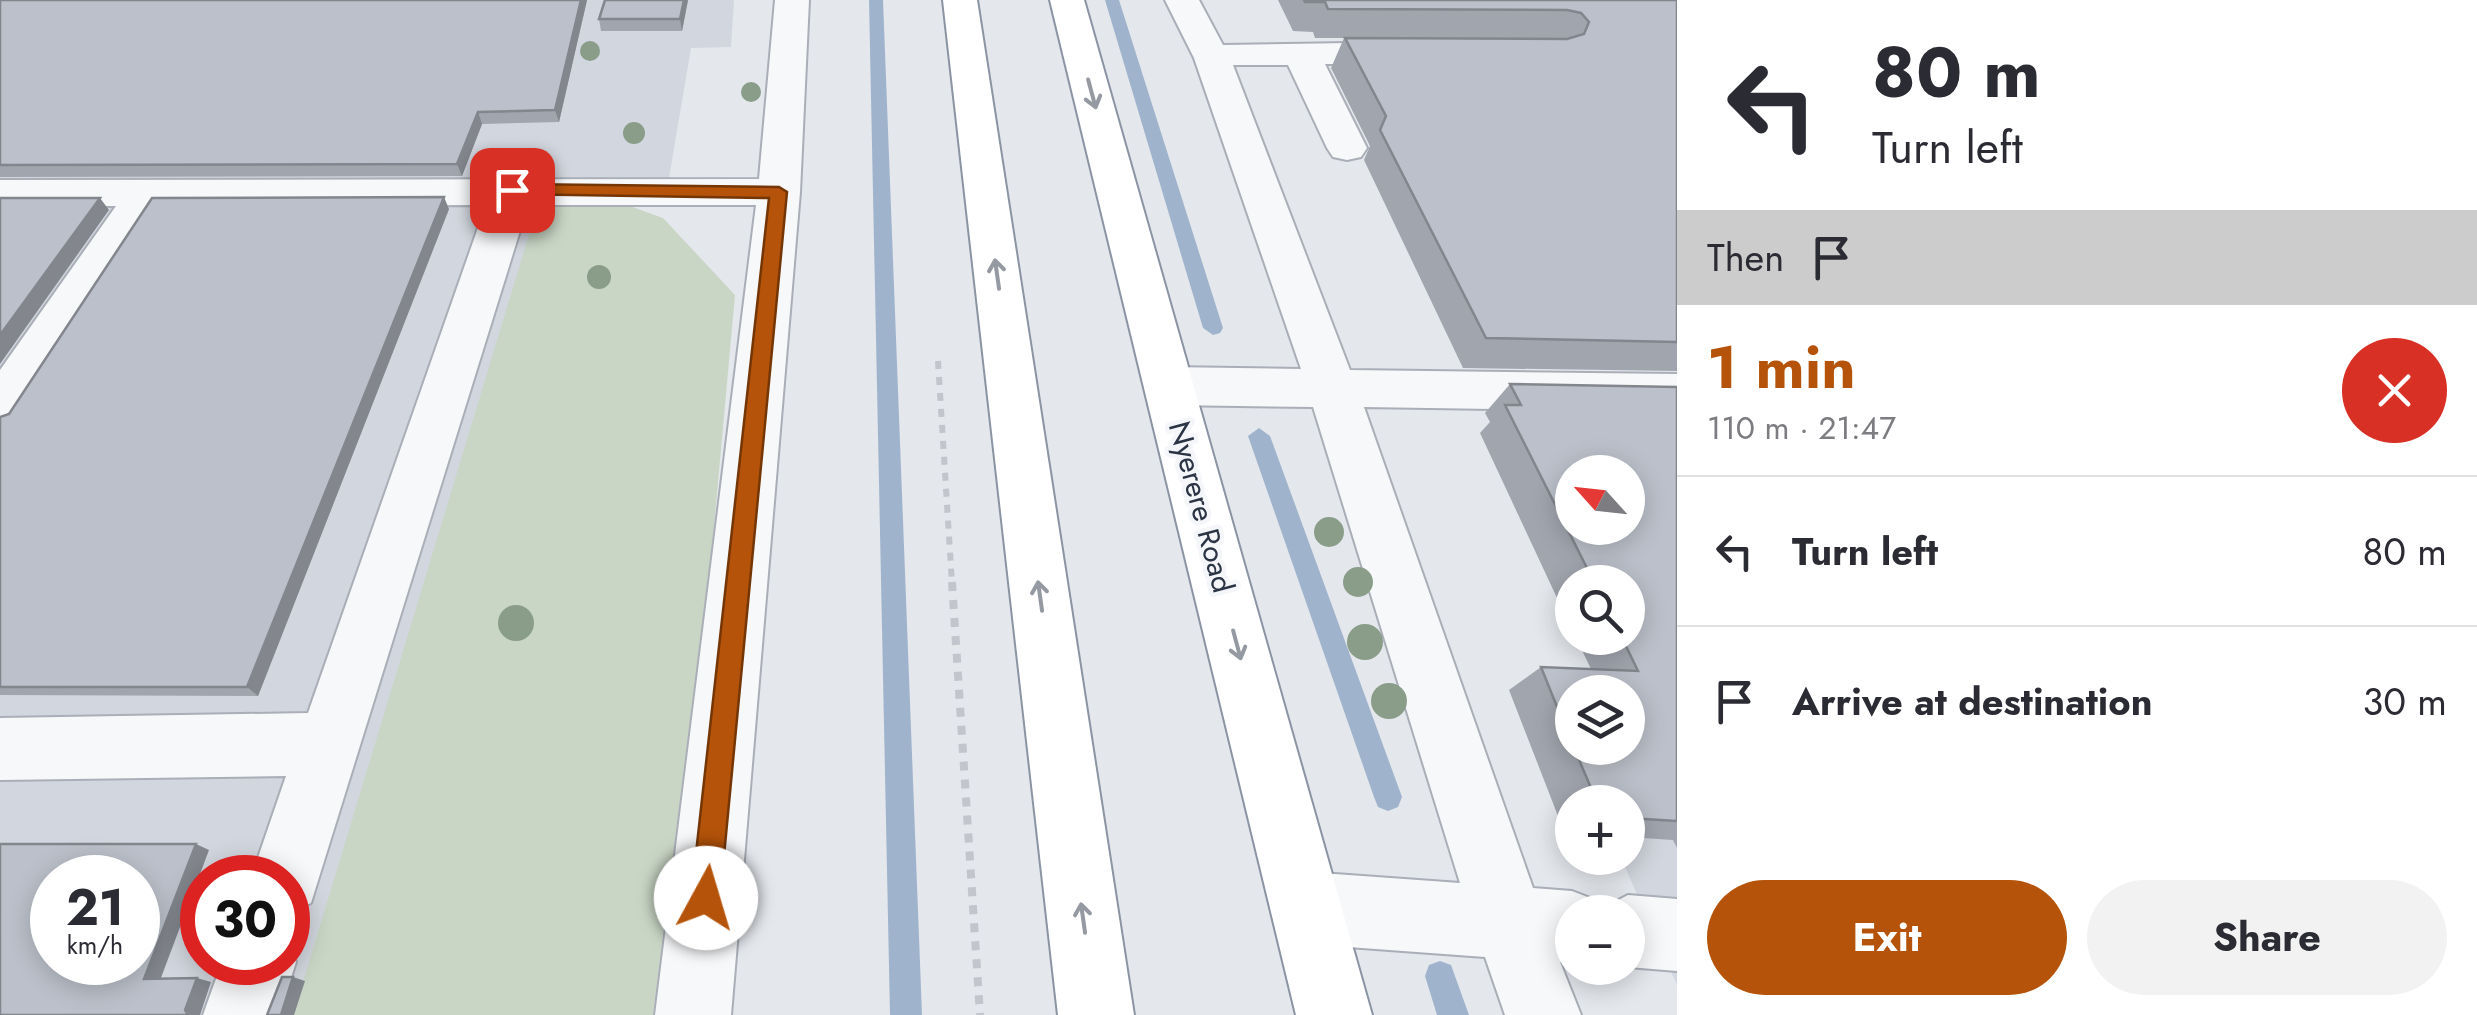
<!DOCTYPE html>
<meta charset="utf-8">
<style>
:root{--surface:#fff;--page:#f2f2f3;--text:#2b2b33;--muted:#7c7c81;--line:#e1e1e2;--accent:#b45309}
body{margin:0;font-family:Jost,sans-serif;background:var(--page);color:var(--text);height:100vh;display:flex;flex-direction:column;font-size:38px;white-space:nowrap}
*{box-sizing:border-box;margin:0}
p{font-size:32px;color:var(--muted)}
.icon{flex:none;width:55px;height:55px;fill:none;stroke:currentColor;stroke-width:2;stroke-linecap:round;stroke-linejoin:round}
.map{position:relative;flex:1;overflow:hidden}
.panel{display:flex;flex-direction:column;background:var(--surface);width:800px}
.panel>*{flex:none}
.guide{background:#fff;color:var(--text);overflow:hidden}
.needle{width:65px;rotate:297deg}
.tools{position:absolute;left:1555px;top:455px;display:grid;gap:20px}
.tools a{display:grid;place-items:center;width:90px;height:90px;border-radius:50%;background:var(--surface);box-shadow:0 5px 25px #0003;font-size:50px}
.speed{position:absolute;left:30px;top:855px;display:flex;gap:20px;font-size:50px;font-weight:700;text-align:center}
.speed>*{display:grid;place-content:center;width:130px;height:130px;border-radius:50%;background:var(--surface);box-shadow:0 5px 25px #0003;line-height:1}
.speed small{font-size:25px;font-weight:400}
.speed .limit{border:15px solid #d22;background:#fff;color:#111}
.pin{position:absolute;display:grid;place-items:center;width:85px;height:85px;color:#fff;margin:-42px;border-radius:20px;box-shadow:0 5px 15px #0006}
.me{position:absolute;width:110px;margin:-55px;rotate:6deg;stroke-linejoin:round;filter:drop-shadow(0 0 8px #0008)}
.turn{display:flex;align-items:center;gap:35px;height:210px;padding:0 30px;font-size:45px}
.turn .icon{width:130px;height:130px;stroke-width:2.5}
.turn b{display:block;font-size:70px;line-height:85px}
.then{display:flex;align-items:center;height:95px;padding:0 30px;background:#0003;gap:20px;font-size:38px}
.round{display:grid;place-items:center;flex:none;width:105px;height:105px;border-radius:52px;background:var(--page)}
.overview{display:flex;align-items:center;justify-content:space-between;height:170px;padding:0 30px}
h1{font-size:60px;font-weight:700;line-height:75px;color:var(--accent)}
.button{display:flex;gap:20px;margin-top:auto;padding:20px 30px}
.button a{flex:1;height:115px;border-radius:60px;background:var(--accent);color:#fff;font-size:40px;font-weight:700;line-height:115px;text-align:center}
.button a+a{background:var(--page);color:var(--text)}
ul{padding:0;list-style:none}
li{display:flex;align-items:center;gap:30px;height:150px;padding:0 30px;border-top:2px solid var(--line)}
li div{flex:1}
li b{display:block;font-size:38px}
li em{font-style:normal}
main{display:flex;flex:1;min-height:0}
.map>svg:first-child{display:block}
.built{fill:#d2d6de;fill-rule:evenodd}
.green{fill:#c9d6c5}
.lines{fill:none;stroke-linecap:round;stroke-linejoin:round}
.stream{fill:#9fb4cc;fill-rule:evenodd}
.minor-casing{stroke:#a9aeb7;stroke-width:4}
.highway-casing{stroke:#8b94a3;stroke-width:4}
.path-far1{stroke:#c2c5cb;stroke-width:6;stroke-dasharray:8 8;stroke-linecap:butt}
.path{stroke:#c2c5cb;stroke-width:8;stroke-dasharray:9 9;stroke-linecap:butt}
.minor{fill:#f7f8fa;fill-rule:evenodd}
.highway{fill:#fff;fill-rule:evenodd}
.tree{fill:#899d89}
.wall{fill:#a1a5ae;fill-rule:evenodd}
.shaded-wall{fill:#83868d}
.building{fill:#bbc0ca;stroke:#83868d;stroke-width:2.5;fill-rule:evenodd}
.oneway{stroke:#959aa2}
.route{fill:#b45309;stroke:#753606;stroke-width:2.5}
.labels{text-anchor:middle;stroke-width:9;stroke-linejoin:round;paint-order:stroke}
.street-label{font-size:30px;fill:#2b3445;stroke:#f4f6f9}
</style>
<main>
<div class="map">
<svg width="1677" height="1015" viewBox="0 0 1677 1015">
<rect width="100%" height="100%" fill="#e4e7ec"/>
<g class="built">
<path d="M0,0h734l-3,47 -40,1 -22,130 -81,2 -169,835h-419zM52,878h86v84h-86zM202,878h86v84h-86z"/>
<polygon points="1547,686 1677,689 1677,985 1621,858 1628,858 1628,692 1572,692"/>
</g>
<polygon class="green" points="613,200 663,218 735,295 713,537 653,1015 293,1015 537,208"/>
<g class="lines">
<g class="stream">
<polygon points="869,0 883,0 922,1015 890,1015"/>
<polygon points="1105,0 1119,0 1223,328 1220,333 1213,335 1203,328"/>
<polygon points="1259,428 1270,436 1402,797 1398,807 1388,811 1378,807 1374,797 1248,436"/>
<polygon points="1440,961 1451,965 1469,1015 1437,1015 1425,976 1429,965"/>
</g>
<g class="minor-casing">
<g id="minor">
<polygon points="775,0 809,0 800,192 731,1015 655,1015 756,205 528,205 311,903 288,913 288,878 251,878 286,776 0,780 0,718 308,713 486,205 159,206 18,423 0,428 0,370 116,206 0,206 0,180 759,179"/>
<polygon points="1165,0 1199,0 1223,45 1411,42 1424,45 1429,53 1424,61 1411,64 1325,64 1367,148 1361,157 1347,160 1333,157 1327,148 1288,65 1233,65 1350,370 1677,374 1677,412 1364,407 1533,888 1572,891 1598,901 1601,909 1628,895 1677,899 1677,971 1628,967 1628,912 1572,912 1572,963 1560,962 1581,1015 1505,1015 1485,957 1307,944 1282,933 1271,908 1282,883 1307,872 1460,883 1313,407 1169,405 1151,399 1144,386 1151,373 1169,367 1301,369 1194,58"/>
<polygon points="288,942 296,962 279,1015 203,1015 222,962 288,962"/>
</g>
</g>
<g class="highway-casing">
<g id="highway">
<polygon points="943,0 977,0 1134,1015 1058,1015"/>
<polygon points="1050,0 1084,0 1372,1015 1296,1015"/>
</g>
</g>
<polyline class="path-far1" points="938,361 952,584"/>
<polyline class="path" points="952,582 980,1015"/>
<use href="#minor" class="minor"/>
<use href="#highway" class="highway"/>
</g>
<g class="tree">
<circle cx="590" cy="51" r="10"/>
<circle cx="751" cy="92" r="10"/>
<circle cx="634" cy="133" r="11"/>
<circle cx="599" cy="277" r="12"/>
<circle cx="1329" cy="532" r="15"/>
<circle cx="1358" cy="582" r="15"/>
<circle cx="516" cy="623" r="18"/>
<circle cx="1365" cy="642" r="18"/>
<circle cx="1389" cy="701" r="18"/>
</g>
<g class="wall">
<polygon points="0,0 587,0 559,122 482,124 462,176 0,177"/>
<polygon points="688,0 682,31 601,31 599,19"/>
<polygon points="1278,0 1677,0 1677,371 1463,368 1364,160 1370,146 1331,68 1344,38 1315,38 1313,32 1293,31"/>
<polygon points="449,209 258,696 0,695 0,417"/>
<path d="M1510,384l167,3v461l-4,-8 -45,-3v-35h-56v33l-7,-1 -56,-144 32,-23 50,2 -15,-31h52v-56h-56v48l-92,-197 10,-11 -5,-9zM1572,692l56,56h-56z"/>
</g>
<g class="shaded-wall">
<polygon points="581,0 587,0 559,122 555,110"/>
<polygon points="684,0 688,0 682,31 680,19"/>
<polygon points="478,112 482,124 462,176 457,164"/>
<polygon points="444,197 449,209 258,696 247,687"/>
<polygon points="100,198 109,210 0,364 0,335"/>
<polygon points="196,844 209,850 159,983 144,979"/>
<polygon points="293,977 305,981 294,1015 281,1015"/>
<polygon points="197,978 211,982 200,1015 188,1015 185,1010"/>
</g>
<g class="building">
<polygon points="0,0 581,0 555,110 478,112 457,164 0,165"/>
<polygon points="605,0 684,0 680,19 599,19"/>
<polygon points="1304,0 1677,0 1677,342 1486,338 1380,130 1386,116 1345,38 1567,39 1584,34 1589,22 1581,13 1567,10 1328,9 1325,2 1305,2"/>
<polygon points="444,197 247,687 0,687 0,417 9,414 152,198"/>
<polygon points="0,198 100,198 0,335"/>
<path d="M1510,384l167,3v434l-49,-3v-16h-31l-23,-54h54v-56h-56v52l-31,-77 97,4 -16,-33h6v-56h-34l-89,-177h16zM1572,472h56v56h-56z"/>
<path d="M0,844h196l-52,135 53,-1 -12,32 3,5h-188zM52,878h86v84h-86z"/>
<polygon points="282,977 293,977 281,1015 267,1015"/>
</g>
<defs><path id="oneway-shaft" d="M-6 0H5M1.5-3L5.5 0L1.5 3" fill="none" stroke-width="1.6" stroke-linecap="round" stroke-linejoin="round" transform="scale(2.5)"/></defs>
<g class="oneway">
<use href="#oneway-shaft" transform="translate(1092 94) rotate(75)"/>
<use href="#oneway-shaft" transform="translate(997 274) rotate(-98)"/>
<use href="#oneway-shaft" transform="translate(1040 596) rotate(-98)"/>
<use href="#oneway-shaft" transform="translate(1237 645) rotate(75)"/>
<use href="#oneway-shaft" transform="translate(1083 918) rotate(-98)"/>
</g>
<polygon class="route" points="512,184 779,187 787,192 720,898 716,908 706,912 695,908 691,898 769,198 506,194 506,186"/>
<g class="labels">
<g class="street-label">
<text transform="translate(1201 507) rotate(75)" y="10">Nyerere Road</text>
</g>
</g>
</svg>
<div class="tools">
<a><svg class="needle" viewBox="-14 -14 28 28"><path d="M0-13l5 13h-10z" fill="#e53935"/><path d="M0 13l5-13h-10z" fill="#7c7c81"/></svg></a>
<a><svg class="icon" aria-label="search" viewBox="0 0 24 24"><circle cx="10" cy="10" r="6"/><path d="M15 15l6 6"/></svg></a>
<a><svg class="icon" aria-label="layers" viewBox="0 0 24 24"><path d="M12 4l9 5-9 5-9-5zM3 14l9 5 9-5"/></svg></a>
<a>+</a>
<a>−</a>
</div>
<div class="speed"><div>21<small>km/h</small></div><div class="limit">30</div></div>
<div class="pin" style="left:512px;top:190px;background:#d93025"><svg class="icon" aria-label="arrive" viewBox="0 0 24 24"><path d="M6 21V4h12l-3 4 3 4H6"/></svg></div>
<svg class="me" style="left:706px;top:898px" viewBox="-20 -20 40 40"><circle r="19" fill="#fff"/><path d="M0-13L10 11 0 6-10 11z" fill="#b45309"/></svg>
</div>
<section class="panel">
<div class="guide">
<div class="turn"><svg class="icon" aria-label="left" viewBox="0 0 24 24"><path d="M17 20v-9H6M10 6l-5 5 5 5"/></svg><div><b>80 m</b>Turn left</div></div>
<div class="then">Then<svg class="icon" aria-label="arrive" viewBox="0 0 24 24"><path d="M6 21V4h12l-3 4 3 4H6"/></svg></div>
</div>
<div class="overview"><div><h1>1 min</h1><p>110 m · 21:47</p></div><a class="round" style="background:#d93025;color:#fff"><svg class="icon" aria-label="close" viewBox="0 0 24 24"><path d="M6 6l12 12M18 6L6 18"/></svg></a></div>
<ul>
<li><svg class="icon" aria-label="left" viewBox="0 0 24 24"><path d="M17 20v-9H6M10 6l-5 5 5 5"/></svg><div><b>Turn left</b></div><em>80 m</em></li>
<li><svg class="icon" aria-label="arrive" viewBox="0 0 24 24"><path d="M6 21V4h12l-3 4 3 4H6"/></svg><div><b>Arrive at destination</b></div><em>30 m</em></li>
</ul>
<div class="button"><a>Exit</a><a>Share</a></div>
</section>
</main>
